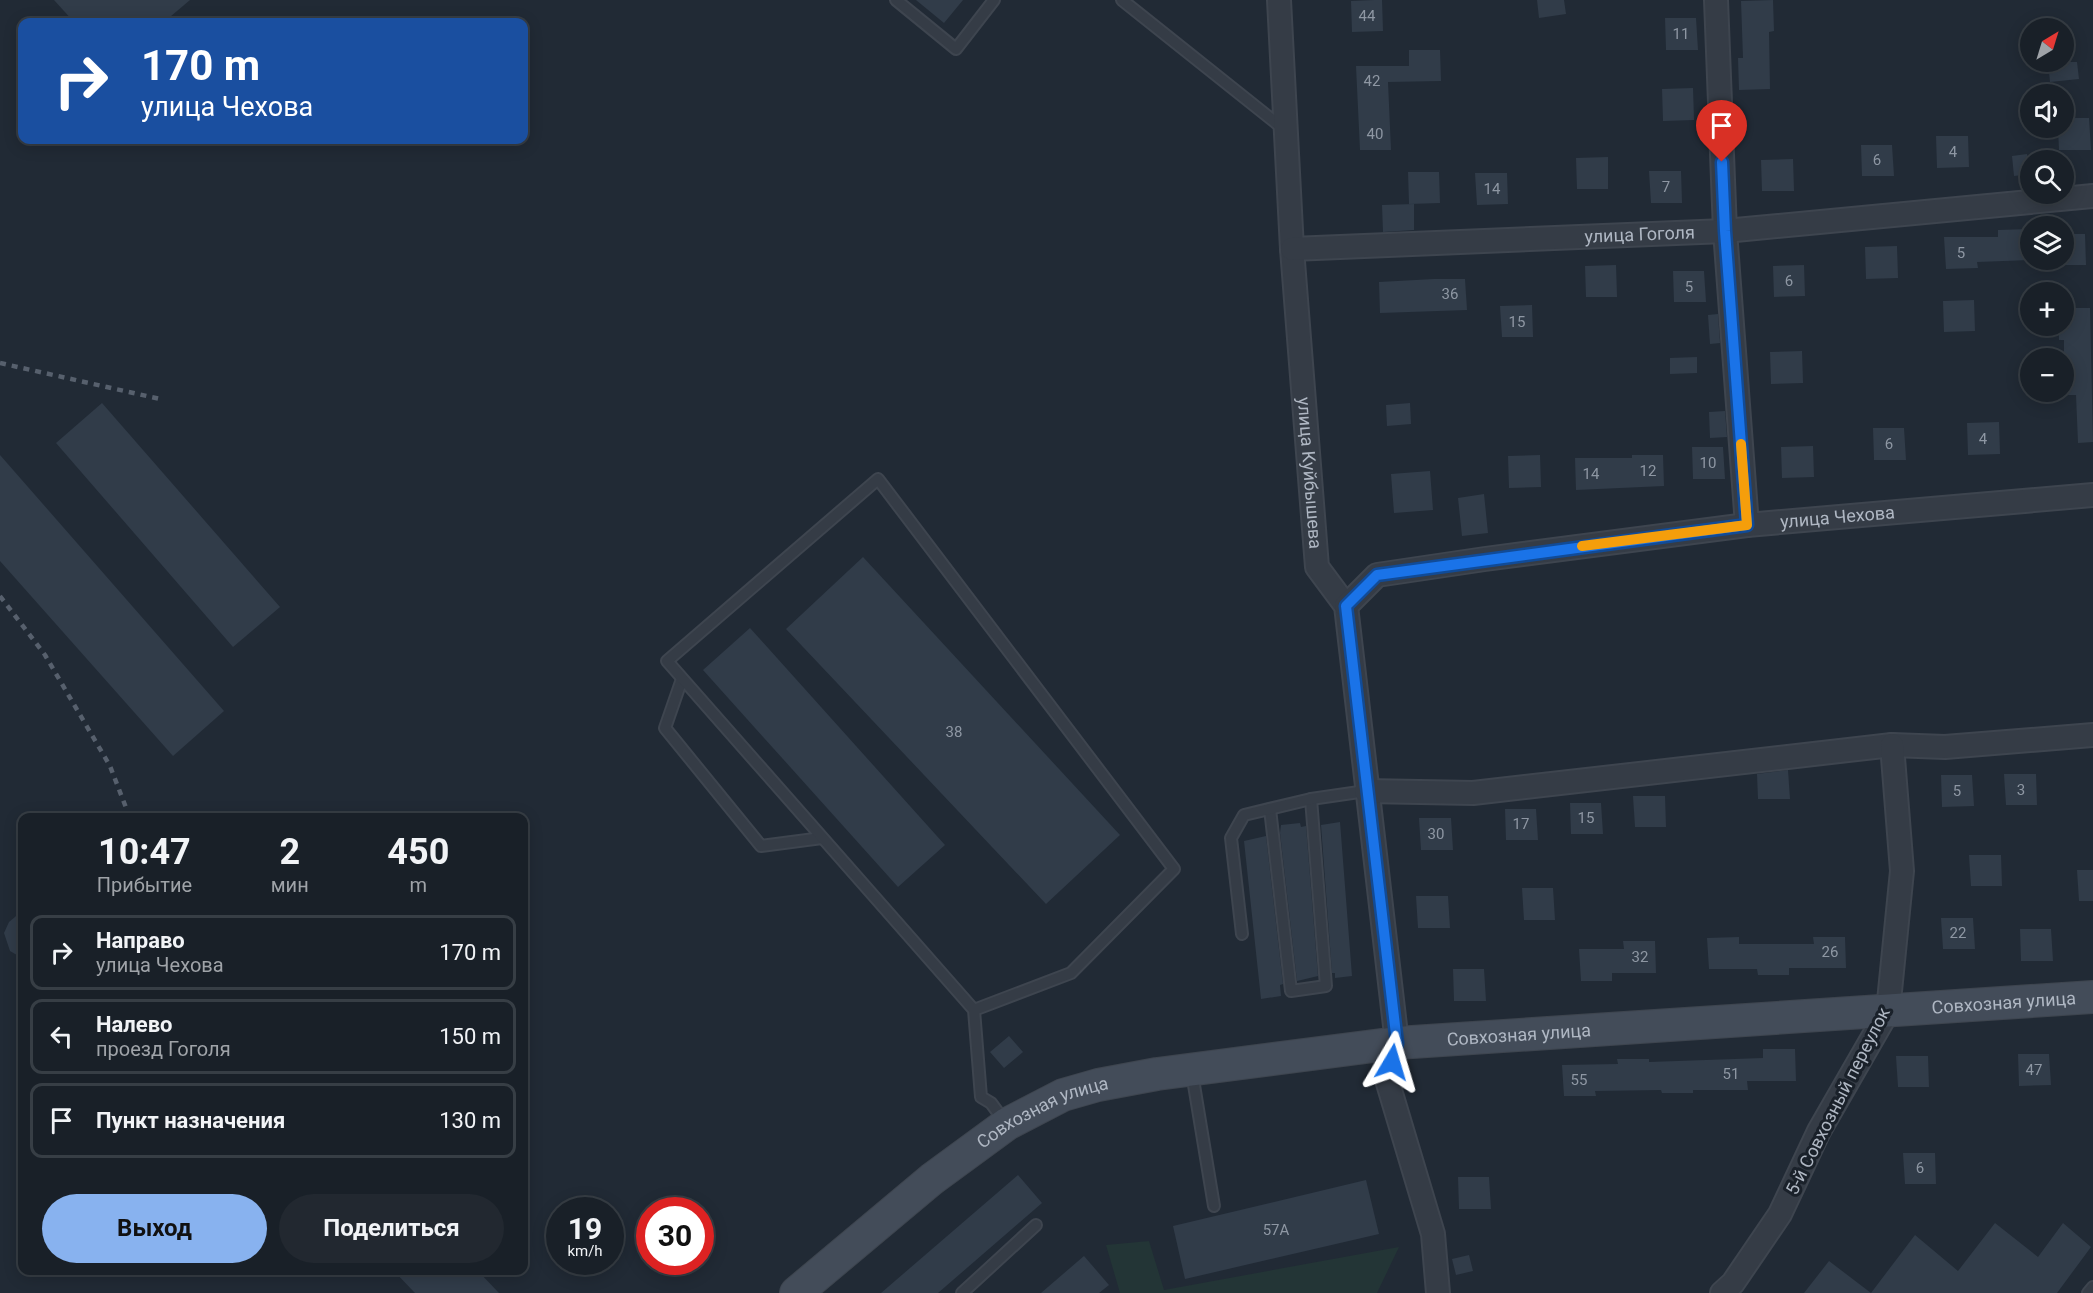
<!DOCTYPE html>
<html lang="ru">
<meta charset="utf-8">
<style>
:root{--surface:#192028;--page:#222830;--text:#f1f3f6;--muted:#9fa3a8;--line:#373e45;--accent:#88b2ef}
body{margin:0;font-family:Roboto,sans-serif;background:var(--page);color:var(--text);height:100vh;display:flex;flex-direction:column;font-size:22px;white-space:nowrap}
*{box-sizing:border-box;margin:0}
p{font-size:20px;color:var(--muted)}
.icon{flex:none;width:33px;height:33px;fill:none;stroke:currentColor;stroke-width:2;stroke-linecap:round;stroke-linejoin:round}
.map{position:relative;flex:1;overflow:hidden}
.side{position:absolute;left:18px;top:813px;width:510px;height:462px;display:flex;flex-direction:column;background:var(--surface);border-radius:12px;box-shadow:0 3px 15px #0003,0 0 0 2px var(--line)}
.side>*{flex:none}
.top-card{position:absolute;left:18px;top:18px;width:510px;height:126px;border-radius:12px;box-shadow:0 3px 15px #0003,0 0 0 2px var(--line);background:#1a4fa0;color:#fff;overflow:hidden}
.needle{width:39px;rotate:38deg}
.controls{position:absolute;left:2020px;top:18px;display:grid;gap:12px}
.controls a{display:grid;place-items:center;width:54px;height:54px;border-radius:50%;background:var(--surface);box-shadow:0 3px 15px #0003,0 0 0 2px var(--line);font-size:30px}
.speed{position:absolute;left:546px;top:1197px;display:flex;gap:12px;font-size:30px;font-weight:700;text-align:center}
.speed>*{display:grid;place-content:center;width:78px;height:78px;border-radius:50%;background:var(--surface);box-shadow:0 3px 15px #0003,0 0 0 2px var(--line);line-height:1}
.speed small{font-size:15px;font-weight:400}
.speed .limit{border:9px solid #d22;background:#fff;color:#111}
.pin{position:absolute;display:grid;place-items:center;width:51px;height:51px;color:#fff;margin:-62px -26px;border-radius:50% 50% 50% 0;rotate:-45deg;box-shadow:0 0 6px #0007}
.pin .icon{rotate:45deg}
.me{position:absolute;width:66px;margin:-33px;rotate:7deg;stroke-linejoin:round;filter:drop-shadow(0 0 4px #0008)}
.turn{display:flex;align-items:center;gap:21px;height:126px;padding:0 24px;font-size:27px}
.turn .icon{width:78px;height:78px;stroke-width:2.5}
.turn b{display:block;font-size:42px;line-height:51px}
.eta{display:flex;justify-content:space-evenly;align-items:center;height:102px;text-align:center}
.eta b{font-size:36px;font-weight:700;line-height:42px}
.cta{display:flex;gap:12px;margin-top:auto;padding:12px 24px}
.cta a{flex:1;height:69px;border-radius:36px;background:var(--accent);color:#111;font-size:24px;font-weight:700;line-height:69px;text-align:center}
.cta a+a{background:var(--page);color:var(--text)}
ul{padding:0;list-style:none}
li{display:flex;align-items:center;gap:18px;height:75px;margin:0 12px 9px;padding:0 12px;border:3px solid var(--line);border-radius:12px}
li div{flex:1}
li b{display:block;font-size:22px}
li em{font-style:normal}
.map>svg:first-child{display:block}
.green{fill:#233536}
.building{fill:#313c49}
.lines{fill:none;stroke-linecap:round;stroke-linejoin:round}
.lane-casing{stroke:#3e454f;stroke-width:14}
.street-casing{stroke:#3e454f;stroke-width:26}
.secondary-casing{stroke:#3e454f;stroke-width:34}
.lane{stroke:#353c46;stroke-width:10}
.street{stroke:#353c46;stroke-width:22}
.secondary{stroke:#434c59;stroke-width:32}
.rail{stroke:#57606d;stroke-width:4.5;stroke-dasharray:6 6;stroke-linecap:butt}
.route-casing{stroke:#114b97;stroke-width:15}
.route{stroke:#1a73e8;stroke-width:10}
.slow{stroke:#f59e0b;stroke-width:10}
.labels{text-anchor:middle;stroke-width:6;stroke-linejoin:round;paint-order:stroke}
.number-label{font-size:15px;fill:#8e97a3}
.street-label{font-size:18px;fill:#afb7c3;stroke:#1a212a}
</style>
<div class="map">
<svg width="2093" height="1293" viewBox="0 0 2093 1293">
<rect width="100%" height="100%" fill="#212a35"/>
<polygon class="green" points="1149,1241 1164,1290 1399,1247 1377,1293 1120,1293 1106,1245"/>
<g class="building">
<polygon points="54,0 190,0 164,22 74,22"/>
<polygon points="916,0 963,0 944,23"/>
<polygon points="1374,0 1382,0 1383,31 1352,32 1351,1"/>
<polygon points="1537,0 1564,0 1566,14 1539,18"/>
<polygon points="1773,0 1774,31 1769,32 1770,89 1739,90 1738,58 1743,58 1741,1"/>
<polygon points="1665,18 1696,18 1698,50 1666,50"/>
<polygon points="1409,50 1440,50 1441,81 1388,82 1391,150 1360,150 1356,66 1409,66"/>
<polygon points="2048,62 2077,62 2079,79 2050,82"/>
<polygon points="1693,88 1694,120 1663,121 1662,89"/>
<polygon points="2064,118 2089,118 2091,150 2059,150 2058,128 2064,128"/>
<polygon points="1936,136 1968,136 1969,167 1937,168"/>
<polygon points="1861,145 1892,145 1894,176 1862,176"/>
<polygon points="2027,154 2030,174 2014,176 2012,156"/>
<polygon points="1608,157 1608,189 1577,189 1576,158"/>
<polygon points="1793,159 1794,191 1762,191 1761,160"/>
<polygon points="1649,171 1681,171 1682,203 1651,203"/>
<polygon points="1408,172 1439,172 1440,203 1409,204"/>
<polygon points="1475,173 1507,173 1508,204 1477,205"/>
<polygon points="1414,204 1414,230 1383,232 1382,205"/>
<polygon points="2030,229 2030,260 1977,262 1978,268 1946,269 1944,237 1998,237 1998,230"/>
<polygon points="2064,234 2085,234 2086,265 2064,265"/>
<polygon points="1897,246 1898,278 1866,279 1865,247"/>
<polygon points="1616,265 1617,297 1586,297 1585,266"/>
<polygon points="1804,265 1805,296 1774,297 1773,266"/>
<polygon points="1673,271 1704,271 1706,302 1674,302"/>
<polygon points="1434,279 1465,279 1467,310 1380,313 1379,282"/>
<polygon points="1974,300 1975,331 1944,332 1943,301"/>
<polygon points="1532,305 1533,337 1502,337 1500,306"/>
<polygon points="2064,308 2090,308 2093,442 2078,443 2076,395 2064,395 2064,340 2059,340 2059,326 2064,326"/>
<polygon points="1718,314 1720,343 1710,344 1708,315"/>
<polygon points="1802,351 1803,383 1771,384 1770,352"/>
<polygon points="1697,357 1697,373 1670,374 1670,358"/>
<polygon points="102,403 280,607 233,647 56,443"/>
<polygon points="1410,403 1411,424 1387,426 1386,405"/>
<polygon points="1725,411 1727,437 1710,438 1709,412"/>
<polygon points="1999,422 2000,454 1968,455 1967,423"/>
<polygon points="1873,428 1904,428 1906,460 1874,460"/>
<polygon points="1813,446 1814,477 1782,478 1781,447"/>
<polygon points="1692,447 1723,447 1725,479 1693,479"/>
<polygon points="0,455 224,711 173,756 0,561"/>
<polygon points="1540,455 1541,487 1509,488 1508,456"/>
<polygon points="1632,455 1663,455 1664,486 1576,490 1575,458 1632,458"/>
<polygon points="1430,471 1433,510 1394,513 1391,474"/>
<polygon points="1484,494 1488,533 1462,536 1458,498"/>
<polygon points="863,557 1120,835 1046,904 786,629"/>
<polygon points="750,628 945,845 898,887 703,670"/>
<polygon points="1788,770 1790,799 1758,799 1757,774"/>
<polygon points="2004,774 2036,774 2037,805 2006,805"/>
<polygon points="1941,775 1972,775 1974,806 1942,807"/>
<polygon points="1633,796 1665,796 1666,827 1635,827"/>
<polygon points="1570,803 1601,803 1603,834 1571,834"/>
<polygon points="1505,809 1536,809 1538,840 1506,840"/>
<polygon points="1419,818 1451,818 1453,850 1421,850"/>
<polygon points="1340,822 1352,976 1335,978 1335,973 1332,973 1321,825"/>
<polygon points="1300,823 1301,827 1306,826 1318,976 1297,981 1280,833 1281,825"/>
<polygon points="1266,836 1283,984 1280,985 1281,996 1261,999 1244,841"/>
<polygon points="1969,855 2001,855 2002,886 1971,886"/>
<polygon points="2077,870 2093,870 2093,901 2079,901"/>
<polygon points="1522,888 1553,888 1555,920 1524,920"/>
<polygon points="1416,896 1448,896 1450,928 1418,928"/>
<polygon points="22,911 22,958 10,951 4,933 9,922"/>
<polygon points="1941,918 1973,918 1975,949 1943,949"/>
<polygon points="2020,929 2051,929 2053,961 2021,961"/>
<polygon points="1739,937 1739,944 1814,944 1813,937 1845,937 1846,968 1789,968 1789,975 1758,975 1757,969 1709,969 1707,938"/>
<polygon points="1623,941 1655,941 1656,973 1612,973 1612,981 1581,981 1579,949 1624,949"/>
<polygon points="1453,969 1484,969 1486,1001 1454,1001"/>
<polygon points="1009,1036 1023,1052 1004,1068 990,1052"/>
<polygon points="1763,1049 1795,1049 1796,1081 1747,1081 1748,1090 1693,1090 1693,1093 1662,1093 1661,1090 1595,1091 1596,1096 1564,1096 1562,1065 1618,1064 1617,1059 1649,1059 1649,1062 1763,1058"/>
<polygon points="2018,1054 2049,1054 2051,1085 2019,1086"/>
<polygon points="1896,1056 1928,1056 1929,1087 1898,1087"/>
<polygon points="1903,1153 1935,1153 1936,1184 1905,1184"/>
<polygon points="1018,1175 1042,1203 938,1293 881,1293"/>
<polygon points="1458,1177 1489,1177 1491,1209 1459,1209"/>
<polygon points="1366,1180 1379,1234 1185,1279 1173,1226"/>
<polygon points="1995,1223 2038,1257 2063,1223 2091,1247 2057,1293 1871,1293 1915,1235 1958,1271"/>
<polygon points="1469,1255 1473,1271 1456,1275 1452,1259"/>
<polygon points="1084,1256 1109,1285 1099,1293 1041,1293"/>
<polygon points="1829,1261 1871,1293 1804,1293"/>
<polygon points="393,1270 477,1270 499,1293 415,1293"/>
</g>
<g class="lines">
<g class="lane-casing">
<g id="lane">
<polyline points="896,0 956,49 994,0"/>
<polyline points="1122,0 1285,130"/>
<polyline points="682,679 665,728 761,846 822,838"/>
<polyline points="1270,809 1291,991 1326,986 1311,799"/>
<polyline points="1242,934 1231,838 1244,815 1311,799 1366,791"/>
<polyline points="974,1010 667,661 878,479 1174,869 1071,973 974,1010 981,1097 991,1103 1005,1122"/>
<polyline points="1192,1073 1214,1206"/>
<polyline points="962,1293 1036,1225"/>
<polyline points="2088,1293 2093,1287"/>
</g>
</g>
<g class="street-casing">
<g id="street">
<path id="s1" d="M1279,0l13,249 25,318 29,39 51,437 -10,37 46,154 5,59"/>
<polyline points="1716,0 1725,231 1747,525"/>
<path id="s2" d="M1292,249l433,-18 368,-35"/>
<path id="s3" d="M1346,606l31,-31 108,-16 262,-34 346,-30"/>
<polyline points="1366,791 1473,793 1892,745 1945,747 2093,735"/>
<polyline points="1722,1293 1733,1283 1780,1214 1819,1131 1888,1011 1902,871 1892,745"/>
</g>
</g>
<g class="secondary-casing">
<g id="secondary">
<path id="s4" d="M796,1293l136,-114 75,-55 56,-29 35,-10 59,-11 240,-31 696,-46"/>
</g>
</g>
<use href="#lane" class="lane"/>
<use href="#street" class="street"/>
<use href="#secondary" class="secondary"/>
<g class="rail">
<polyline points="0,363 160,399"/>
<polyline points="0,596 45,655 110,766 130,818"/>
</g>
</g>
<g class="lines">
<g class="route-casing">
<polyline id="route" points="1392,1062 1397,1043 1346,606 1377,575 1747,525 1725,231 1722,162"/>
</g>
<use href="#route" class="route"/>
<polyline class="slow" points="1582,546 1747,525 1741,444"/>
</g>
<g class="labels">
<g class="number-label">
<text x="1367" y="21">44</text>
<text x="1681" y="39">11</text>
<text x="1372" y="86">42</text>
<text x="1375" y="139">40</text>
<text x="1953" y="157">4</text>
<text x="1877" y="165">6</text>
<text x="1666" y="192">7</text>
<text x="1492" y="194">14</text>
<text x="1961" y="258">5</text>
<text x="1789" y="286">6</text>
<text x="1689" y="292">5</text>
<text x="1450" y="299">36</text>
<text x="1517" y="327">15</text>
<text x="1983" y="444">4</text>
<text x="1889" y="449">6</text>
<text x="1708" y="468">10</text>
<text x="1648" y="476">12</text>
<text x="1591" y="479">14</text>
<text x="954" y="737">38</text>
<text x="2021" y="795">3</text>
<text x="1957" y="796">5</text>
<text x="1586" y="823">15</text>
<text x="1521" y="829">17</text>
<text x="1436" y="839">30</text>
<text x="1958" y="938">22</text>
<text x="1830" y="957">26</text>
<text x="1640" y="962">32</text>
<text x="2034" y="1075">47</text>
<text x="1731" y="1079">51</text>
<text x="1579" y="1085">55</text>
<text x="1920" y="1173">6</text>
<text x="1276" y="1235">57А</text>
</g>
<g class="street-label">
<text dy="6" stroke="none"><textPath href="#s2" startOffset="348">улица Гоголя</textPath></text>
<text dy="6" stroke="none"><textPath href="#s1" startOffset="474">улица Куйбышева</textPath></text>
<text dy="6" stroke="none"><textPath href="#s3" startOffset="508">улица Чехова</textPath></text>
<text dy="6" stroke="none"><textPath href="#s4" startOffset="1280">Совхозная улица</textPath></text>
<text dy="6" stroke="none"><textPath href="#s4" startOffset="794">Совхозная улица</textPath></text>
<text transform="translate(1838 1101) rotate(-63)" y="6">5-й Совхозный переулок</text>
<text dy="6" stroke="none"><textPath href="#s4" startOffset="308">Совхозная улица</textPath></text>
</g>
</g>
</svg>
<div class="controls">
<a><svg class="needle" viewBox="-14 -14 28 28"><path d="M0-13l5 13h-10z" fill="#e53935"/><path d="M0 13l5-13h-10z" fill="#9fa3a8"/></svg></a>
<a><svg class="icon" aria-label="sound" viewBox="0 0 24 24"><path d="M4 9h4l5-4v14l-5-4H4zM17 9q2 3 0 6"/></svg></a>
<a><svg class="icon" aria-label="search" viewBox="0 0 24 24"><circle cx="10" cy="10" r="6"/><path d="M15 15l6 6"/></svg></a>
<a><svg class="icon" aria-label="layers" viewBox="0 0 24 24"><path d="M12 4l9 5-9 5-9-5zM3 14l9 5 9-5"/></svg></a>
<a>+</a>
<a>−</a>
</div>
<div class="speed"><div>19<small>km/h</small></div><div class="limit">30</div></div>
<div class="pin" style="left:1722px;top:162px;background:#d93025"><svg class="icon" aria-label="arrive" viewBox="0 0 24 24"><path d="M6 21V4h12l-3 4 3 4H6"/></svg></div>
<svg class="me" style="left:1392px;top:1062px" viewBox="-20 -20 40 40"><path d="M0-17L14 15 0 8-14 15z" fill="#1a73e8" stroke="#fff" stroke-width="4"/></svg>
<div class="top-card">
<div class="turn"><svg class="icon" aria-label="right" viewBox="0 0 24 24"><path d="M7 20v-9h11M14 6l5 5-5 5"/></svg><div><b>170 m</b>улица Чехова</div></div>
</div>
<section class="side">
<div class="eta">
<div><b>10:47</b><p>Прибытие</p></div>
<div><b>2</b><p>мин</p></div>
<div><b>450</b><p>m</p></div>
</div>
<ul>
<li><svg class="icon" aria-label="right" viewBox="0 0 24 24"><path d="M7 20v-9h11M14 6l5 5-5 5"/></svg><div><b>Направо</b><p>улица Чехова</p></div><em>170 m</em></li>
<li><svg class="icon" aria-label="left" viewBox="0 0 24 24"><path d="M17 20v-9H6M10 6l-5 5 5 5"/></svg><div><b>Налево</b><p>проезд Гоголя</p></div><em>150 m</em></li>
<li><svg class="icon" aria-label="arrive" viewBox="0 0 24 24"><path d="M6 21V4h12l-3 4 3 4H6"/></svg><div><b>Пункт назначения</b></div><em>130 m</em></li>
</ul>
<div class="cta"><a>Выход</a><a>Поделиться</a></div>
</section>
</div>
